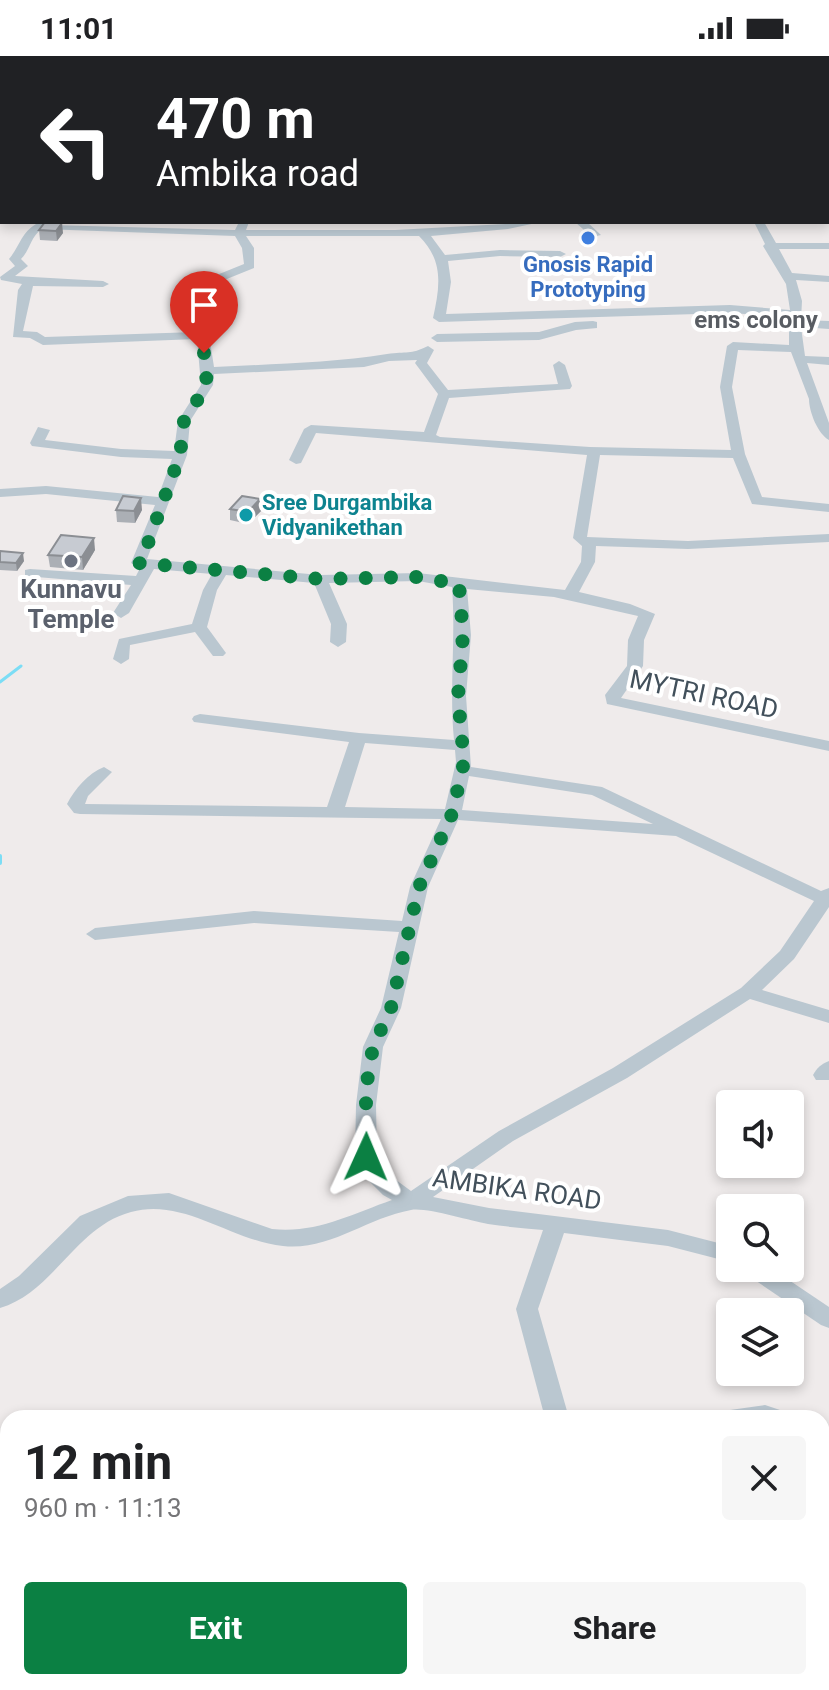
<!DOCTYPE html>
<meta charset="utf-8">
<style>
:root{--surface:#fff;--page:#f6f6f6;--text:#202124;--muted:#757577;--accent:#0b8043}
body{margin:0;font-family:Roboto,sans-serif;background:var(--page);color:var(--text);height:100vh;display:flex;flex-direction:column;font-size:30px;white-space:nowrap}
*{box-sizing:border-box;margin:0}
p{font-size:26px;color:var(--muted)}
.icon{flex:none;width:44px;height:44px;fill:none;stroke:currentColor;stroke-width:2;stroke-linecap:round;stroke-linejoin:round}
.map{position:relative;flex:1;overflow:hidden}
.drawer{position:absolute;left:0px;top:1354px;width:830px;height:280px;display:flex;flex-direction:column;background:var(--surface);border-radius:24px 24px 0 0;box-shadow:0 4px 12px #0003}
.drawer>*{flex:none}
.top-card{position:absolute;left:0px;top:0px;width:830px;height:168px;box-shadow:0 4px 12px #0003;background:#202124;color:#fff;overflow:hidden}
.controls{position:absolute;left:716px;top:1034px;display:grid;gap:16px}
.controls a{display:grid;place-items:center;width:88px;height:88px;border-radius:8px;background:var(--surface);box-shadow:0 4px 12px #0003;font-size:40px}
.pin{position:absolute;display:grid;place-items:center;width:68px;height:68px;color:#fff;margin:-82px -34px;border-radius:50% 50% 50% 0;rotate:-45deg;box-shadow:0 0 8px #0007}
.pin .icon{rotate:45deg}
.me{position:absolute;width:88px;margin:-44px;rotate:1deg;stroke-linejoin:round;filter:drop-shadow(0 0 6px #0008)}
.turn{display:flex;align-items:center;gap:28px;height:168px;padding:0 24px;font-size:36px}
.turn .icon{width:104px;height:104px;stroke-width:2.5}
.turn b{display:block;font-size:56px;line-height:68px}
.round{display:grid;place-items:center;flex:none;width:84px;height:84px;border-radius:8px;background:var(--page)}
.summary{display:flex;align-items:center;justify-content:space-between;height:136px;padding:0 24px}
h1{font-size:48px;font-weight:700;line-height:60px}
.cta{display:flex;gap:16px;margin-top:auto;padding:16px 24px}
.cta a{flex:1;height:92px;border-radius:8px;background:var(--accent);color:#fff;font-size:32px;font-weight:700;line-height:92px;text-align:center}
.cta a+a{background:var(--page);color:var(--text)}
.status{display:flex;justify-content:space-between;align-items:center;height:56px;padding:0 40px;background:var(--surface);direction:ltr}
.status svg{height:22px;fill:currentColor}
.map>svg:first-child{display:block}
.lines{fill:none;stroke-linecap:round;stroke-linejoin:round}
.stream-far1{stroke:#7cddf5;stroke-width:3}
.stream{stroke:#7cddf5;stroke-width:4}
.minor{fill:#bac7d0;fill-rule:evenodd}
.wall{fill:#abafb5}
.shaded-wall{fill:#8b8e93}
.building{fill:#c7cbd2;stroke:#8b8e93;stroke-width:2}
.route{stroke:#0b8043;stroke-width:14;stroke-dasharray:0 25.2}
.shop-dot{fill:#3f7fe0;stroke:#fff;stroke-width:3}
.culture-dot{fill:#0f9aa8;stroke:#fff;stroke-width:3}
.worship-dot{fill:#6b7280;stroke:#fff;stroke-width:3}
.labels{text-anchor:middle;stroke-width:8;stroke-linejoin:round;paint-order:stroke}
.far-shop-label{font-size:22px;font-weight:bold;fill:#366cbe;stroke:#fff}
.far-culture-label{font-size:22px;font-weight:bold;fill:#0d838f;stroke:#fff;text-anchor:start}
.far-neighbourhood-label{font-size:24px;font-weight:bold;fill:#585c62;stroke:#fff}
.worship-label{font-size:26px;font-weight:bold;fill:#5b616d;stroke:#fff}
.street-label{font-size:26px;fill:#42505b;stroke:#fff}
</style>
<div class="status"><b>11:01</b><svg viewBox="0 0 49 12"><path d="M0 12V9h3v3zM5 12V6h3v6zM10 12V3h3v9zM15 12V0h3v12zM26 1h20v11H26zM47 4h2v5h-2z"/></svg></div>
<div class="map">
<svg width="829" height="1634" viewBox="0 0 829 1634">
<rect width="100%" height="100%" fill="#efebeb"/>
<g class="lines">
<polyline class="stream-far1" points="0,626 21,610"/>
<polyline class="stream" points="0,800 0,807"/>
<g class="minor">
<polygon points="99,0 237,0 238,2 98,2"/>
<rect x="644" y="0" width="8" height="2"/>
<rect x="0" y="21" width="2" height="6"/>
<rect x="0" y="44" width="2" height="6"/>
<rect x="828" y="101" width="1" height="6"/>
<rect x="828" y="137" width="1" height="6"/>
<rect x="0" y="143" width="2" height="6"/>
<rect x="828" y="151" width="1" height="6"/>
<path d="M35,166l15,3 185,5 4,-8h10l-3,8h149l146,-8 -33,7 -77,7 14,19 55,-5 60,1 6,3 -6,3 -60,-1 -52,5 3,21 -5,32 284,-9 60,5 -4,-26 -23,-38 2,-2 -11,-22h10l12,21h53v6h-50l13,24 37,3v6l-33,-2 6,21 -1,19 28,1v8l-28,-2 4,29 24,1v8l-22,-2 22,60v17c-11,-6 -20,-28 -20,-41l-18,-47 -53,-2 -6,37 13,67 17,43 67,7v8l-77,-8 -19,-46 -133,-3 -13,82 101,4 141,-7v8l-141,7 -92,-3 -1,16 -16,30 51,12 25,10 -11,26 -1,26 -22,32 208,43v10l-222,-47 -2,-9 22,-29 1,-26 10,-24 -84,-19 -87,-8 4,46 -5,61 5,71 131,20 219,104 8,-3v19l-35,52 -32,31 67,20v13l-79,-24 -123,79 -114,63 -80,56 56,11 179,22 62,16v16l-62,-16 -104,-13 -26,76 31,109h-24l-29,-109 27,-79c-18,-2 -37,-3 -55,-6 -18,-3 -62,-17 -77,-14 -45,8 -81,41 -128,36 -51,-5 -100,-49 -152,-34 -56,15 -77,80 -131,96v-19l19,-13 61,-60 48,-20 41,-3 103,36c43,5 80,-15 120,-29l-9,-5 -22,-22 -6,-16 1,-52 7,-58 18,-39 18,-76 -145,-9 -159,17 -9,-6 9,-6 159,-17 148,10 8,-34 31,-68 -361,-5 -6,-1 -7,-9c8,-15 21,-31 37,-37l8,5 -24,24 -3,8 242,3 22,-65 -155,-20 -2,-3 2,-3 6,-2 159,19 95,7c-5,-51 2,-101 -2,-153l-34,-6 -89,2 18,41 -1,18 -8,5 -8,-5 1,-18 -17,-41 -88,-8 -9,15 -10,37 19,26 -3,3h-10l-18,-24 -65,13 -1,14 -8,5 -8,-5 6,-20 73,-15 11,-34 9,-16 -58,-5 -25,44 -8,5 -8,-5 18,-28 -106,-9v-6l5,-1 106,7 4,-8 -9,-5 24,-58 -109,-11 -46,3v-8l46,-3 112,11 14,-38 -51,-2 -89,-11 -2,-3 8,-16 12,3 -5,10 76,9 53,2 4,-30 23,-36 -4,-46 -154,6 -13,-7 -17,-1 5,-47 4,-6 -21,-4 -1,-3 15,-11 -6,-7c11,-13 12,-26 27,-35zM42,173l193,7 7,12 2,16 -52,21 4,47 -151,5 -8,-5 -14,-1 10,-45 70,1 6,-3 -6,-3 -88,-5 13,-10 -7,-7c10,-10 9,-22 21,-30zM246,180h173c25,25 21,50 14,82l6,4 291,-9 59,4v28l-56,-3 -6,4 -7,41 11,63 -141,-3 -150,-10 -4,-2 13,-37 121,-9 2,-3 -7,-21 -6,-4 -6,4 5,19 -110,6 -21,-27 7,-13 -6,-4c-18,9 -21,5 -41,8 -57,9 -115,10 -173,13l-12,-78 52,-21v-20zM417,304l-2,3 23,31 -14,38 -113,-7 -7,4 -15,31 7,4 5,-1 15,-30 271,22 -14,83 9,8 -1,16 -16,28 -147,-17 -98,2 -173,-16 40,-104 3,-34 23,-36 1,-11 150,-7 25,-6zM365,687l90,7 1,12 -11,47 -100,-2zM469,720l123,19 61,29 -191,-14zM458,764l218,16 138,65 -34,50 -39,37 -128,80 -114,63 -88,60 -30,-22 -4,-12 -1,-52 7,-58 18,-39 27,-121z"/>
<polygon points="575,166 587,166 601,179 592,181"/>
<polygon points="593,265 597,266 597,272 576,274 539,284 437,286 431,282 437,278 539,276 575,266"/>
<path d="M829,1005v19h-13l-3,-5c4,-7 8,-11 16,-14z"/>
<polygon points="743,1212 771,1212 829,1251 829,1272 821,1269 746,1218"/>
<polygon points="765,1349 783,1355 786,1362 720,1362 723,1355"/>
<polygon points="822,1384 829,1387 829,1411 822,1408"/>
<polygon points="113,1626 141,1626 144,1634 116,1634"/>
<polygon points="410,1626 438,1626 441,1634 413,1634"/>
<polygon points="648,1626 676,1626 680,1634 652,1634"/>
</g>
</g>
<g class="wall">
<polygon points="45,166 63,177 57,185 40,184 39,174"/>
<polygon points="230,453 261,455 248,468 230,464"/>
<polygon points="116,454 142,454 135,467 117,466"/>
<polygon points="95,494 83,514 50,511 48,499"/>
<polygon points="0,495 24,505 17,515 0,514"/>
</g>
<g class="shaded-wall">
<polygon points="62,167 63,177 57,185 56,175"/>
<polygon points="141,442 142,454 135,467 134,455"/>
<polygon points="260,443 261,455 248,468 248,456"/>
<polygon points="94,482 95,494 83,514 82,501"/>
<polygon points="23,497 24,505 17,515 16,507"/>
</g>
<g class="building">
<polygon points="45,166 62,167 56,175 39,174"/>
<polygon points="123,440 141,442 134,455 116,454"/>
<polygon points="242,440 260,443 248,456 230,453"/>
<polygon points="61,479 94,482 82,501 48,499"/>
<polygon points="0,495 23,497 16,507 0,506"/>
</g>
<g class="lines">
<polyline class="route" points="204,297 207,329 184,365 180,399 147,490 138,507 320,523 418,521 459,528 463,579 458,640 464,706 452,758 419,831 391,952 373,991 366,1032 366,1101"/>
</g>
<circle class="shop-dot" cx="588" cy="182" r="8"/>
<circle class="culture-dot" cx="246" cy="459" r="8"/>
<circle class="worship-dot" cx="71" cy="505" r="8"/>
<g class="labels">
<g class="far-shop-label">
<text x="588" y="216">Gnosis Rapid<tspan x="588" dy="25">Prototyping</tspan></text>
</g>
<g class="far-culture-label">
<text x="262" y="454">Sree Durgambika<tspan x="262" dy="25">Vidyanikethan</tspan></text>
</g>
<g class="far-neighbourhood-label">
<text x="756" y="272">ems colony</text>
</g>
<g class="worship-label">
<text x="71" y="542">Kunnavu<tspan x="71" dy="30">Temple</tspan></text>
</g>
<g class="street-label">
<text transform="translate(704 638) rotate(12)" y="9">MYTRI ROAD</text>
<text transform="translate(517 1133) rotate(8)" y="9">AMBIKA ROAD</text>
</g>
</g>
</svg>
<div class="controls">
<a><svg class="icon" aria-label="sound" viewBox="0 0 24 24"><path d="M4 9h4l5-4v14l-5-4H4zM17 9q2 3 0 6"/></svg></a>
<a><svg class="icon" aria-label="search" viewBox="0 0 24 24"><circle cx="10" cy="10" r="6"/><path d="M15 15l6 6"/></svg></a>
<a><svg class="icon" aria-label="layers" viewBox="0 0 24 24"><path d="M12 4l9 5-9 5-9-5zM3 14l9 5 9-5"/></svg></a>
</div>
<div class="pin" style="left:204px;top:297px;background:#d93025"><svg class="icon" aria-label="arrive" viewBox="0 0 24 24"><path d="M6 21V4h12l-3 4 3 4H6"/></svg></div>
<svg class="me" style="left:366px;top:1101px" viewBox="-20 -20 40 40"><path d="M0-17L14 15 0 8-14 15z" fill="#0b8043" stroke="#fff" stroke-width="4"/></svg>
<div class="top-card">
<div class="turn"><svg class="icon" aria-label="left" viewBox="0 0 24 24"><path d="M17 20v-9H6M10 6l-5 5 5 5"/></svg><div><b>470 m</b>Ambika road</div></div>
</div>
<section class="drawer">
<div class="summary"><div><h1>12 min</h1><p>960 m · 11:13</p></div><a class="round"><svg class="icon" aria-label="close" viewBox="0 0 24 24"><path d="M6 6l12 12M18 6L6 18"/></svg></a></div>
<div class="cta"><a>Exit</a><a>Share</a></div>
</section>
</div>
